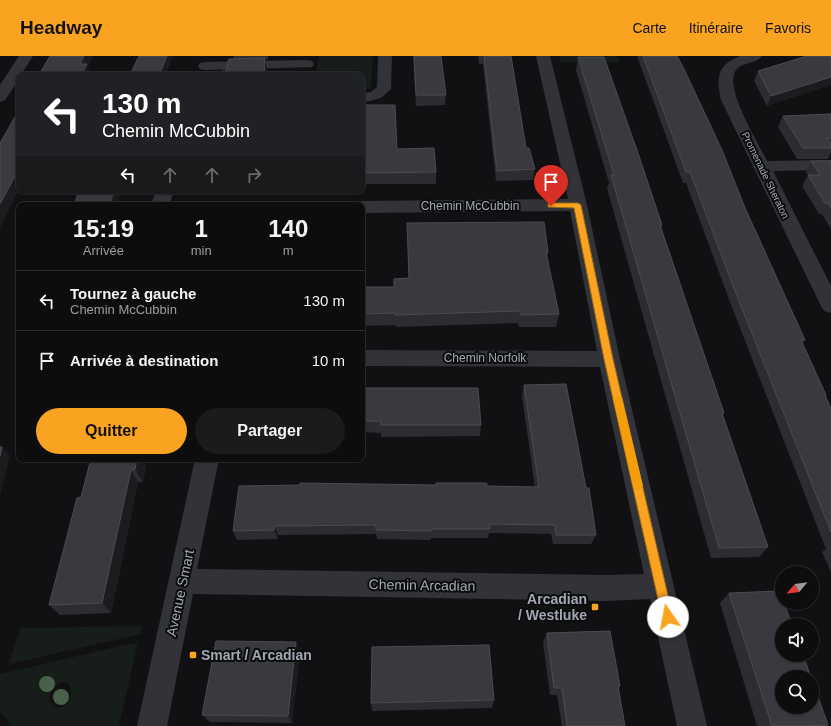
<!DOCTYPE html>
<html lang="fr">
<meta charset="utf-8">
<style>
:root{--surface:#0d0d0e;--page:#1b1b1c;--text:#f1f3f6;--muted:#9a9c9e;--line:#2d2d2e;--accent:#faa321}
body{margin:0;font-family:Helvetica,sans-serif;background:var(--page);color:var(--text);height:100vh;display:flex;flex-direction:column;font-size:15px;white-space:nowrap}
*{box-sizing:border-box;margin:0}
p{font-size:13px;color:var(--muted)}
.icon{flex:none;width:22px;height:22px;fill:none;stroke:currentColor;stroke-width:2;stroke-linecap:round;stroke-linejoin:round}
.map{position:relative;flex:1;overflow:hidden}
.drawer{position:absolute;left:16px;top:146px;width:349px;height:260px;display:flex;flex-direction:column;background:var(--surface);border-radius:8px;box-shadow:0 1px 3px #0004,0 0 0 1px var(--line)}
.drawer>*{flex:none}
.banner{position:absolute;left:16px;top:16px;width:349px;height:122px;border-radius:8px;box-shadow:0 1px 3px #0004,0 0 0 1px var(--line);background:#202124;color:#fff;overflow:hidden}
.needle{width:26px;rotate:241deg}
.buttons{position:absolute;left:775px;top:510px;display:grid;gap:8px}
.buttons a{display:grid;place-items:center;width:44px;height:44px;border-radius:50%;background:var(--surface);box-shadow:0 1px 3px #0004,0 0 0 1px var(--line);font-size:20px}
.pin{position:absolute;display:grid;place-items:center;width:34px;height:34px;color:#fff;margin:-41px -17px;border-radius:50% 50% 50% 0;rotate:-45deg;box-shadow:0 0 4px #0007}
.pin .icon{rotate:45deg}
.me{position:absolute;width:44px;margin:-22px;rotate:348deg;stroke-linejoin:round;filter:drop-shadow(0 0 3px #0008)}
.turn{display:flex;align-items:center;gap:14px;height:84px;padding:0 20px;font-size:18px}
.turn .icon{width:52px;height:52px;stroke-width:2.5}
.turn b{display:block;font-size:28px;line-height:34px}
.lanes{display:flex;align-items:center;height:38px;padding:0 20px;background:#0003;justify-content:center;gap:20px;direction:ltr}
.lanes .off{opacity:.35}
.eta{display:flex;justify-content:space-evenly;align-items:center;height:68px;text-align:center}
.eta b{font-size:24px;font-weight:600;line-height:28px}
.button{display:flex;gap:8px;margin-top:auto;padding:8px 20px}
.button a{flex:1;height:46px;border-radius:24px;background:var(--accent);color:#111;font-size:16px;font-weight:600;line-height:46px;text-align:center}
.button a+a{background:var(--page);color:var(--text)}
ul{padding:0;list-style:none}
li{display:flex;align-items:center;gap:12px;height:60px;padding:0 20px;border-top:1px solid var(--line)}
li div{flex:1}
li b{display:block;font-size:15px}
li em{font-style:normal}
header{display:flex;align-items:center;gap:24px;box-sizing:border-box;height:56px;padding:0 20px;background:var(--accent);color:#111}
header strong{font-size:19px}
nav{display:flex;gap:22px;margin-inline-start:auto;font-size:14px}
.map>svg:first-child{display:block}
.green{fill:#171d18;fill-rule:evenodd}
.lines{fill:none;stroke-linecap:round;stroke-linejoin:round}
.minor{fill:#323338;fill-rule:evenodd}
.tree{fill:#49604a}
.wall{fill:#2d2d31}
.shaded-wall{fill:#1c1c1f}
.building{fill:#393a3f;stroke:#4a4c51}
.route{fill:#faa321;stroke:#a26a15}
.slow{fill:#f59e0b}
.poi-dot{fill:#faa321;stroke:#0c0c0d;stroke-width:1.5}
.labels{text-anchor:middle;stroke-width:4;stroke-linejoin:round;paint-order:stroke}
.far-street-label{font-size:10px;fill:#a1a8b4;stroke:#0c0c0d}
.street-label{font-size:12px;fill:#a1a8b4;stroke:#0c0c0d}
.near-street-label{font-size:14px;fill:#a1a8b4;stroke:#0c0c0d}
.near-poi-label{font-size:14px;font-weight:bold;fill:#a1a8b4;stroke:#0c0c0d;text-anchor:end}
</style>
<header>
<strong>Headway</strong>
<nav><a>Carte</a><a>Itinéraire</a><a>Favoris</a></nav>
</header>
<div class="map">
<svg width="831" height="670" viewBox="0 0 831 670">
<rect width="100%" height="100%" fill="#111113"/>
<g class="green">
<polygon points="319,0 373,0 371,31 362,35 362,19 316,19"/>
<polygon points="559,0 617,0 619,6 560,6"/>
<polygon points="142,570 141,578 9,608 20,572"/>
<path d="M138,586l-19,84h-107l-12,-15v-37zM61,626l7,1c7,13 1,25 -13,25 -11,-10 -5,-20 6,-26z"/>
</g>
<g class="lines">
<g class="minor">
<polygon points="19,0 33,0 21,19 19,19 19,23 5,44 0,46 0,29"/>
<polygon points="378,0 392,0 391,33 381,42 362,47 362,37 371,36 377,31"/>
<polygon points="536,0 550,0 587,149 620,303 707,670 677,670 650,543 606,545 193,538 167,670 137,670 195,403 219,403 197,513 606,519 644,518 600,311 362,310 362,294 597,295 570,155 362,157 362,149 354,149 356,147 362,145 568,143"/>
<path d="M740,0h22c-5,8 -20,6 -26,14 -13,17 23,74 31,91l64,-1v10l-58,1 58,115v27l-7,-2 -3,-5 -100,-206c-5,-22 -4,-35 19,-44z"/>
<polygon points="307,4 312,5 314,8 312,11 205,14 200,13 198,10 200,7 205,6"/>
<polygon points="156,135 174,135 169,149 151,149"/>
</g>
</g>
<g class="tree">
<circle cx="47" cy="628" r="8"/>
<circle cx="61" cy="641" r="8"/>
</g>
<g class="wall">
<polygon points="233,0 268,0 268,3 265,3 267,14 226,15 234,3"/>
<polygon points="413,0 441,0 446,39 445,49 416,50"/>
<polygon points="478,0 511,0 526,92 535,113 533,124 496,125 483,8 479,8"/>
<polygon points="637,0 677,0 805,284 802,288 826,339 825,340 831,353 831,516 822,496 826,493 730,246 686,127 683,127"/>
<polygon points="807,0 767,50 754,25 758,15"/>
<polygon points="578,1 662,169 661,172 724,357 723,360 768,491 759,501 711,502 607,132 609,127 576,14"/>
<polygon points="362,49 397,93 436,116 436,128 362,128"/>
<polygon points="19,54 19,133 0,171 0,87"/>
<polygon points="831,58 831,96 828,103 797,103 778,71 783,60"/>
<polygon points="811,105 831,105 831,173 822,158 819,158 802,130 808,119 806,116"/>
<polygon points="362,166 363,179 363,203 362,203"/>
<polygon points="407,167 548,196 547,201 559,258 556,271 519,271 518,267 396,271 395,269 362,270 362,231 394,231 409,222"/>
<polygon points="524,329 596,479 591,488 553,488 551,478 489,477 488,482 431,482 431,484 377,483 376,478 278,479 278,483 237,484 233,475 487,430 535,431 522,340"/>
<polygon points="362,332 481,369 480,380 381,381 381,377 362,376"/>
<polygon points="91,403 147,403 143,426 138,426 111,557 60,559 49,549 81,441"/>
<polygon points="729,537 828,669 826,670 757,670 720,547"/>
<polygon points="547,577 620,630 618,633 625,670 562,670 557,639 550,639 543,586"/>
<polygon points="300,596 292,667 210,666 202,659"/>
<polygon points="494,644 492,652 372,655 371,647"/>
</g>
<g class="shaded-wall">
<polygon points="84,0 93,0 88,10 91,18 90,19 81,19 80,8"/>
<polygon points="167,0 173,0 166,19 159,19"/>
<polygon points="265,2 267,14 267,19 264,19"/>
<polygon points="831,21 831,29 767,50 771,40"/>
<polygon points="19,116 19,123 17,120"/>
<polygon points="15,120 19,127 19,133 0,171 0,148"/>
<polygon points="114,135 122,135 117,149 109,149"/>
<polygon points="362,166 363,179 363,203 362,190"/>
<polygon points="2,391 10,400 0,440 0,400"/>
<polygon points="137,403 147,403 143,426 135,413"/>
<polygon points="131,414 138,426 111,557 102,547"/>
<polygon points="275,470 278,479 278,483 274,474"/>
<polygon points="296,586 300,596 292,667 288,660"/>
</g>
<g class="building">
<polygon points="50,0 84,0 80,8 87,8 81,19 39,19"/>
<polygon points="139,0 167,0 159,19 130,19"/>
<polygon points="414,0 441,0 446,39 416,39"/>
<polygon points="484,0 511,0 526,92 529,92 535,113 497,115"/>
<polygon points="643,0 677,0 684,13 722,94 745,152 805,284 801,284 826,339 825,339 831,353 831,476 735,235 690,116 686,116"/>
<polygon points="807,0 831,0 831,21 771,40 758,15"/>
<polygon points="578,1 604,1 639,100 662,169 660,169 724,357 722,357 768,491 719,492 611,119 614,119"/>
<polygon points="265,2 264,19 221,19 222,15 226,15 229,3"/>
<polygon points="362,49 395,49 397,93 434,92 436,116 362,117"/>
<polygon points="19,54 19,116 17,120 15,120 0,148 0,87"/>
<polygon points="831,58 831,82 827,82 831,89 831,92 803,92 783,60"/>
<polygon points="811,105 831,105 831,152 828,147 825,147 808,119 820,119"/>
<polygon points="79,135 114,135 109,149 74,149"/>
<polygon points="544,166 548,196 546,196 559,258 521,259 520,255 395,259 395,257 362,258 362,231 394,231 394,223 409,222 407,167"/>
<polygon points="566,328 586,432 589,432 596,479 556,479 555,469 489,468 490,473 431,473 431,475 376,474 376,469 275,470 274,474 233,475 239,430 300,429 300,427 436,429 436,427 487,427 487,430 539,431 524,329"/>
<polygon points="362,332 478,332 481,369 381,369 381,365 362,365"/>
<polygon points="0,391 2,391 0,400"/>
<polygon points="91,403 137,403 135,413 131,414 102,547 49,549 77,442 81,441"/>
<polygon points="780,535 782,541 782,547 784,547 792,569 782,569 782,599 803,599 811,621 782,621 782,651 812,651 812,624 828,669 802,670 772,670 729,537"/>
<polygon points="610,575 620,630 618,630 625,670 567,670 562,632 554,632 547,577"/>
<polygon points="216,585 296,586 288,660 202,659"/>
<polygon points="489,589 494,644 371,647 372,591"/>
</g>
<polygon class="route" points="551,147 578,147 581,149 613,303 673,561 672,565 668,567 664,565 662,561 604,303 574,152 548,151 548,148"/>
<polygon class="slow" points="618,339 622,342 643,430 641,433 638,434 634,433 633,430 613,342"/>
<g class="poi-dot">
<rect x="591" y="547" width="8" height="8" rx="2"/>
<rect x="189" y="595" width="8" height="8" rx="2"/>
</g>
<g class="labels">
<g class="far-street-label">
<text transform="translate(766 119) rotate(64)" y="4">Promenade Sheraton</text>
</g>
<g class="street-label">
<text x="470" y="154">Chemin McCubbin</text>
<text x="485" y="306">Chemin Norfolk</text>
</g>
<g class="near-street-label">
<text transform="translate(422 529) rotate(1)" y="5">Chemin Arcadian</text>
<text transform="translate(180 537) rotate(-78)" y="5">Avenue Smart</text>
</g>
<g class="near-poi-label">
<text x="587" y="548">Arcadian<tspan x="587" dy="16">/ Westluke</tspan></text>
<text x="201" y="604" text-anchor="start">Smart / Arcadian</text>
</g>
</g>
</svg>
<div class="buttons">
<a><svg class="needle" viewBox="-14 -14 28 28"><path d="M0-13l5 13h-10z" fill="#e53935"/><path d="M0 13l5-13h-10z" fill="#9a9c9e"/></svg></a>
<a><svg class="icon" aria-label="sound" viewBox="0 0 24 24"><path d="M4 9h4l5-4v14l-5-4H4zM17 9q2 3 0 6"/></svg></a>
<a><svg class="icon" aria-label="search" viewBox="0 0 24 24"><circle cx="10" cy="10" r="6"/><path d="M15 15l6 6"/></svg></a>
</div>
<div class="pin" style="left:551px;top:150px;background:#d93025"><svg class="icon" aria-label="arrive" viewBox="0 0 24 24"><path d="M6 21V4h12l-3 4 3 4H6"/></svg></div>
<svg class="me" style="left:668px;top:561px" viewBox="-20 -20 40 40"><circle r="19" fill="#fff"/><path d="M0-13L10 11 0 6-10 11z" fill="#faa321"/></svg>
<div class="banner">
<div class="turn"><svg class="icon" aria-label="left" viewBox="0 0 24 24"><path d="M17 20v-9H6M10 6l-5 5 5 5"/></svg><div><b>130 m</b>Chemin McCubbin</div></div>
<div class="lanes"><svg class="icon" aria-label="left" viewBox="0 0 24 24"><path d="M17 20v-9H6M10 6l-5 5 5 5"/></svg><svg class="icon off" aria-label="ahead" viewBox="0 0 24 24"><path d="M12 20V5M6 11l6-6 6 6"/></svg><svg class="icon off" aria-label="ahead" viewBox="0 0 24 24"><path d="M12 20V5M6 11l6-6 6 6"/></svg><svg class="icon off" aria-label="right" viewBox="0 0 24 24"><path d="M7 20v-9h11M14 6l5 5-5 5"/></svg></div>
</div>
<section class="drawer">
<div class="eta">
<div><b>15:19</b><p>Arrivée</p></div>
<div><b>1</b><p>min</p></div>
<div><b>140</b><p>m</p></div>
</div>
<ul>
<li><svg class="icon" aria-label="left" viewBox="0 0 24 24"><path d="M17 20v-9H6M10 6l-5 5 5 5"/></svg><div><b>Tournez à gauche</b><p>Chemin McCubbin</p></div><em>130 m</em></li>
<li><svg class="icon" aria-label="arrive" viewBox="0 0 24 24"><path d="M6 21V4h12l-3 4 3 4H6"/></svg><div><b>Arrivée à destination</b></div><em>10 m</em></li>
</ul>
<div class="button"><a>Quitter</a><a>Partager</a></div>
</section>
</div>
